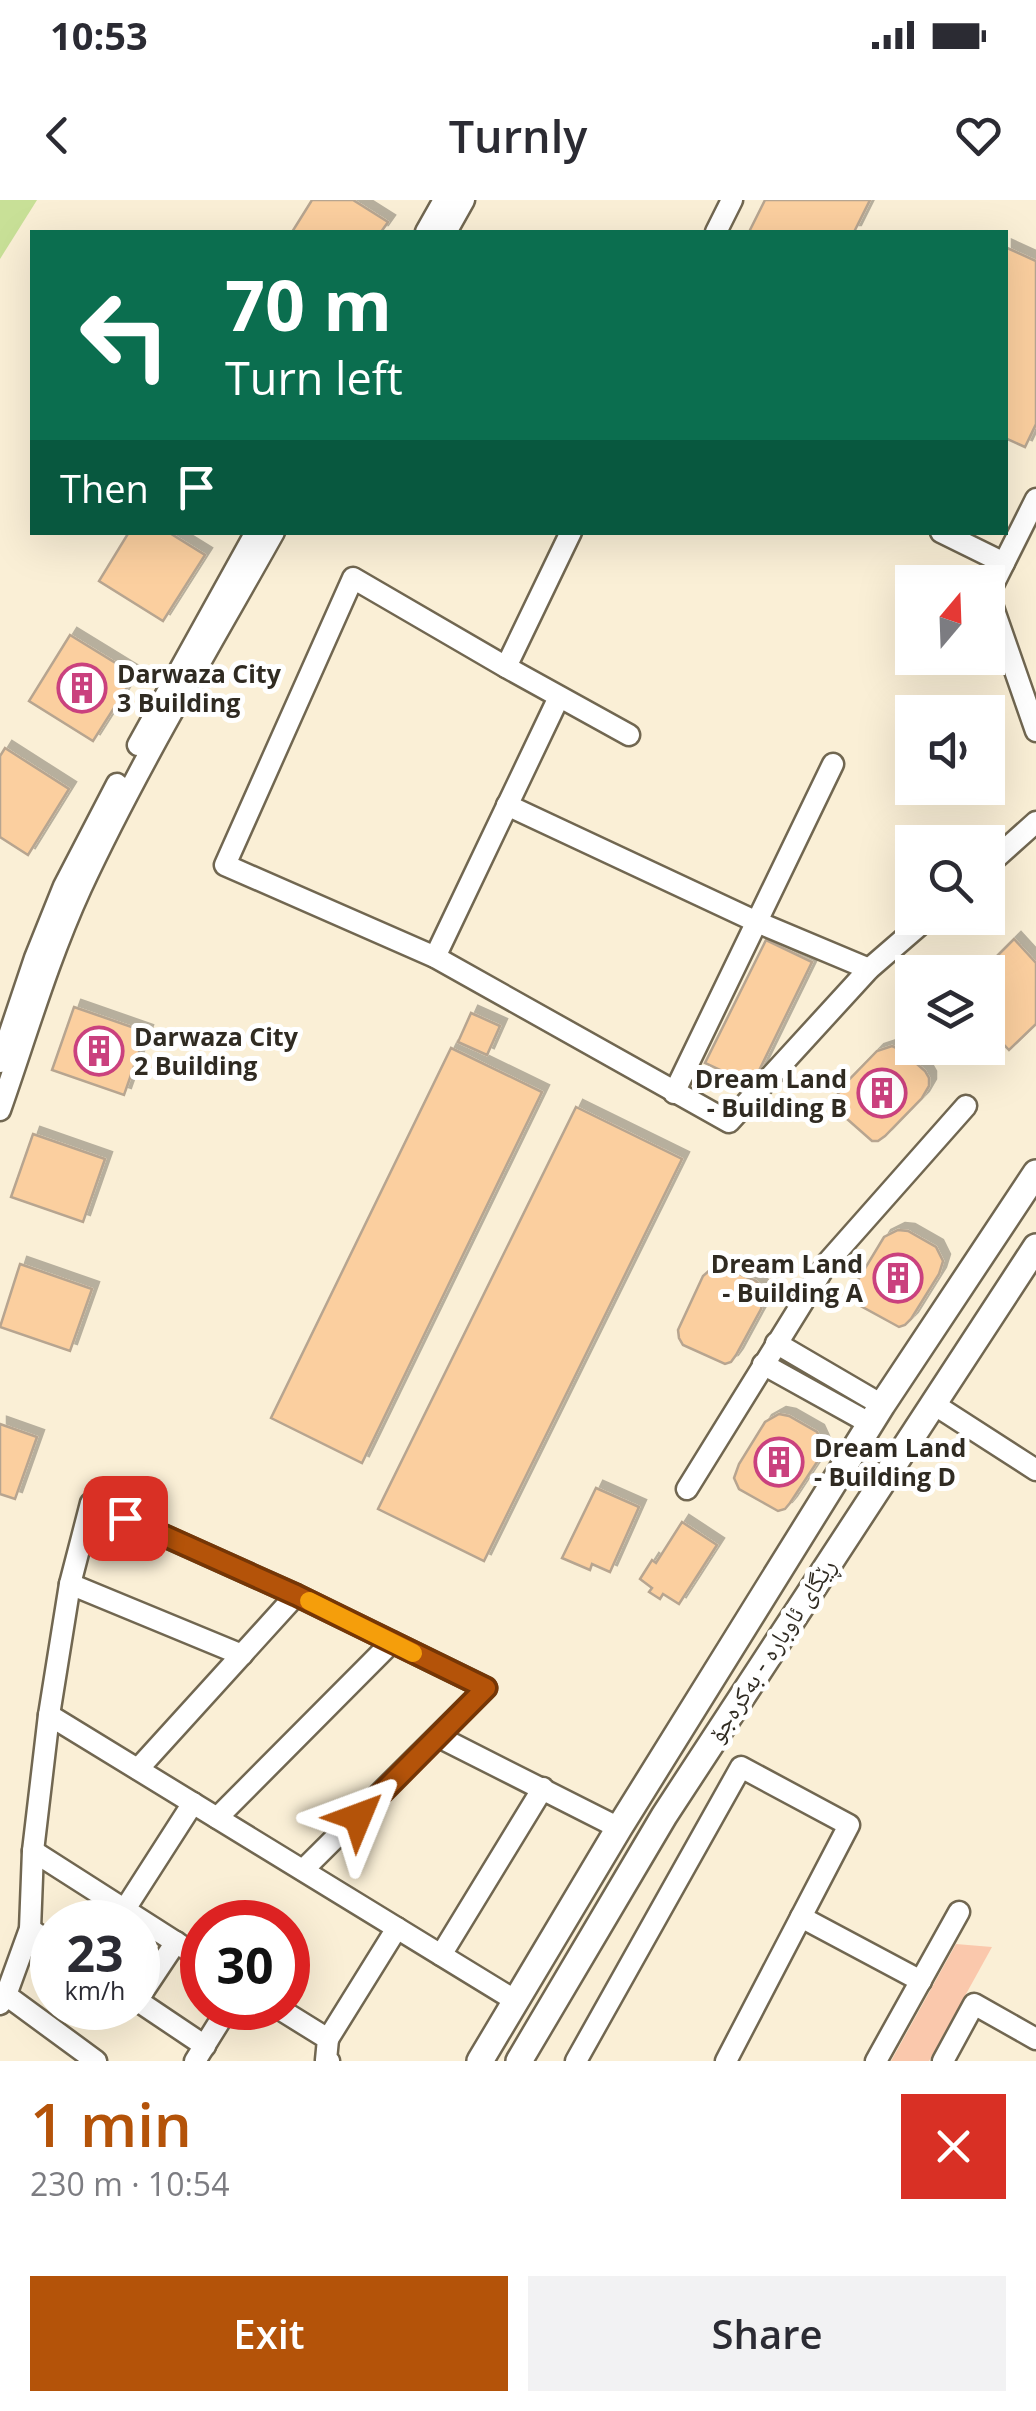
<!DOCTYPE html>
<meta charset="utf-8">
<style>
:root{--surface:#fff;--page:#f2f2f3;--text:#2b2b33;--muted:#7c7c81;--accent:#b45309}
body{margin:0;font-family:"Open Sans","Noto Naskh Arabic",sans-serif;background:var(--page);color:var(--text);height:100vh;display:flex;flex-direction:column;font-size:38px;white-space:nowrap}
*{box-sizing:border-box;margin:0}
p{font-size:32px;color:var(--muted)}
.icon{flex:none;width:55px;height:55px;fill:none;stroke:currentColor;stroke-width:2;stroke-linecap:round;stroke-linejoin:round}
.map{position:relative;height:1861px;overflow:hidden}
.panel{display:flex;flex-direction:column;background:var(--surface);flex:1}
.panel>*{flex:none}
.banner{position:absolute;left:30px;top:30px;width:978px;height:305px;border-radius:0px;box-shadow:0 10px 40px #0002;background:#0b6e4f;color:#fff;overflow:hidden}
.needle{width:65px;rotate:19deg}
.controls{position:absolute;left:895px;top:365px;display:grid;gap:20px}
.controls a{display:grid;place-items:center;width:110px;height:110px;border-radius:0px;background:var(--surface);box-shadow:0 10px 40px #0002;font-size:50px}
.speed{position:absolute;left:30px;top:1700px;display:flex;gap:20px;font-size:50px;font-weight:700;text-align:center}
.speed>*{display:grid;place-content:center;width:130px;height:130px;border-radius:50%;background:var(--surface);box-shadow:0 10px 40px #0002;line-height:1}
.speed small{font-size:25px;font-weight:400}
.speed .limit{border:15px solid #d22;background:#fff;color:#111}
.pin{position:absolute;display:grid;place-items:center;width:85px;height:85px;color:#fff;margin:-42px;border-radius:20px;box-shadow:0 5px 15px #0006}
.me{position:absolute;width:110px;margin:-55px;rotate:46deg;stroke-linejoin:round;filter:drop-shadow(0 0 8px #0008)}
.turn{display:flex;align-items:center;gap:35px;height:210px;padding:0 30px;font-size:45px}
.turn .icon{width:130px;height:130px;stroke-width:2.5}
.turn b{display:block;font-size:70px;line-height:85px}
.then{display:flex;align-items:center;height:95px;padding:0 30px;background:#0003;gap:20px;font-size:38px}
.round{display:grid;place-items:center;flex:none;width:105px;height:105px;border-radius:0px;background:var(--page)}
.head{display:flex;align-items:center;justify-content:space-between;height:170px;padding:0 30px}
h1{font-size:60px;font-weight:600;line-height:75px;color:var(--accent)}
.cta{display:flex;gap:20px;margin-top:auto;padding:20px 30px}
.cta a{flex:1;height:115px;border-radius:0px;background:var(--accent);color:#fff;font-size:40px;font-weight:600;line-height:115px;text-align:center}
.cta a+a{background:var(--page);color:var(--text)}
.status{display:flex;justify-content:space-between;align-items:center;height:70px;padding:0 50px;background:var(--surface);direction:ltr}
.status svg{height:28px;fill:currentColor}
header{display:flex;justify-content:space-between;align-items:center;height:130px;padding:0 30px;background:var(--surface);font-size:45px;font-weight:600}
.map>svg:first-child{display:block}
.green{fill:#fac8ac}
.water{fill:#c8e097}
.building{fill:#fbcf9f;stroke:#b7a590;stroke-width:2.5;filter:url(#shadow)}
.lines{fill:none;stroke-linecap:round;stroke-linejoin:round}
.minor-casing{stroke:#716751;stroke-width:25}
.major-casing{stroke:#716751;stroke-width:30}
.minor{stroke:#fff;stroke-width:20}
.major{stroke:#fff;stroke-width:25}
.route-casing{stroke:#753606;stroke-width:25}
.route{stroke:#b45309;stroke-width:18}
.slow{stroke:#f59e0b;stroke-width:18}
.labels{text-anchor:middle;stroke-width:10;stroke-linejoin:round;paint-order:stroke}
.poi-label{font-size:25px;font-weight:bold;fill:#302b22;stroke:#fff;text-anchor:start}
.street-label{font-size:25px;fill:#302b22;stroke:#fff}
</style>
<div class="status"><b>10:53</b><svg viewBox="0 0 49 12"><path d="M0 12V9h3v3zM5 12V6h3v6zM10 12V3h3v9zM15 12V0h3v12zM26 1h20v11H26zM47 4h2v5h-2z"/></svg></div>
<header><svg class="icon" aria-label="back" viewBox="0 0 24 24"><path d="M15 5l-7 7 7 7"/></svg>Turnly<svg class="icon" aria-label="heart" viewBox="0 0 24 24"><path d="M12 20l-8-8c-3-5 5-10 8-4 3-6 11-1 8 4z"/></svg></header>
<div class="map">
<svg width="1036" height="1861" viewBox="0 0 1036 1861">
<defs>
<filter id="shadow"><feDropShadow dx="7" dy="-7" stdDeviation="0" flood-color="#0004"/></filter>
</defs>
<rect width="100%" height="100%" fill="#faefd6"/>
<polygon class="green" points="956,1744 992,1747 929,1861 891,1861"/>
<polygon class="water" points="0,0 37,0 0,59"/>
<g class="building">
<polygon points="312,0 353,0 388,22 381,32 292,32"/>
<polygon points="765,0 870,0 854,32 749,32"/>
<polygon points="1005,47 1036,61 1036,224 1025,247 1005,238"/>
<polygon points="129,332 168,332 205,355 163,421 99,381"/>
<polygon points="70,435 135,475 93,541 29,501"/>
<polygon points="5,548 69,589 28,655 0,637 0,556"/>
<polygon points="1014,739 1036,763 1036,824 1009,850 988,828 988,772 981,772"/>
<polygon points="766,740 812,762 752,885 705,863"/>
<polygon points="74,807 146,832 124,895 52,870"/>
<polygon points="471,813 500,826 487,855 458,842"/>
<polygon points="892,846 901,850 925,871 929,878 929,886 922,898 885,936 878,941 872,941 838,911 835,899 842,887 877,851"/>
<polygon points="451,848 542,892 362,1263 271,1218"/>
<polygon points="576,907 682,959 484,1361 378,1309"/>
<polygon points="33,934 105,959 83,1022 11,997"/>
<polygon points="898,1030 908,1031 936,1047 943,1061 939,1074 911,1119 905,1125 899,1127 859,1105 854,1094 858,1080 884,1037"/>
<polygon points="20,1064 92,1089 70,1151 0,1127"/>
<polygon points="723,1067 756,1081 761,1087 764,1095 761,1109 736,1155 731,1162 725,1164 683,1145 679,1138 678,1130 703,1076 711,1069"/>
<polygon points="779,1214 789,1216 817,1232 823,1245 819,1259 790,1303 785,1309 778,1311 739,1289 734,1278 739,1264 765,1222"/>
<polygon points="0,1224 37,1237 15,1299 0,1294"/>
<polygon points="596,1288 639,1307 610,1372 592,1364 590,1370 562,1358"/>
<polygon points="682,1322 717,1345 679,1404 663,1394 660,1399 649,1392 652,1388 640,1379 652,1360 656,1363"/>
</g>
<g class="lines">
<g class="minor-casing">
<g id="minor">
<polyline points="426,32 444,0"/>
<polyline points="446,32 464,0"/>
<polyline points="716,32 732,0"/>
<polyline points="571,332 506,467 629,535"/>
<polyline points="941,332 1004,363"/>
<polyline points="988,393 1036,531"/>
<polyline points="988,395 1036,299"/>
<polyline points="506,467 353,378 225,665 435,757 729,922 869,769 928,718"/>
<polyline points="138,545 256,332"/>
<polyline points="507,605 757,722 869,769"/>
<polyline points="988,665 1036,622"/>
<polyline points="435,757 559,497"/>
<polyline points="0,862 35,758 64,686 117,584"/>
<polyline points="674,893 833,564"/>
<path d="M0,910c26,-74 48,-150 81,-222 57,-122 127,-238 193,-356"/>
<polyline points="776,1143 882,1205"/>
<polyline points="763,1164 871,1224"/>
<polyline points="932,1203 1036,1270"/>
<polyline points="687,1289 827,1063 966,906"/>
<polyline points="70,1384 242,1455"/>
<polyline points="49,1515 516,1801"/>
<polyline points="439,1537 619,1628"/>
<polyline points="138,1569 296,1395"/>
<polyline points="217,1618 392,1442"/>
<polyline points="33,1651 202,1759"/>
<polyline points="125,1709 193,1603"/>
<polyline points="801,1717 921,1781"/>
<polyline points="30,1729 52,1744"/>
<polyline points="441,1755 543,1588"/>
<polyline points="6,1795 96,1861"/>
<polyline points="138,1799 176,1742"/>
<polyline points="138,1801 205,1846"/>
<polyline points="0,1804 6,1795 30,1729 33,1651 49,1515 70,1384 91,1303 296,1395 486,1488 303,1670"/>
<polyline points="278,1808 328,1839 326,1860 329,1861"/>
<polyline points="328,1839 397,1728"/>
<polyline points="195,1861 228,1808"/>
<polyline points="576,1861 741,1567 849,1625 726,1861"/>
<polyline points="876,1861 959,1712"/>
<polyline points="943,1861 974,1804 1036,1839"/>
</g>
</g>
<g class="major-casing">
<g id="major">
<polyline points="480,1861 619,1628 882,1205 1036,973"/>
<polyline points="519,1861 664,1616 1036,1047"/>
</g>
</g>
<use href="#minor" class="minor"/>
<use href="#major" class="major"/>
</g>
<g class="lines">
<g class="route-casing">
<polyline id="route" points="125,1318 296,1395 486,1488 358,1617"/>
</g>
<use href="#route" class="route"/>
<polyline class="slow" points="309,1401 413,1453"/>
</g>
<defs>
<g id="building-ring" transform="scale(2.5)"><circle r="9.5" fill="#fff" stroke="#ca417e" stroke-width="1.5"/><path d="M-4-6H4V6H1V3H-1V6H-4ZM-2.5-4.3h1.7v1.8h-1.7ZM.8-4.3h1.7v1.8H.8ZM-2.5-1h1.7V.8h-1.7ZM.8-1h1.7V.8H.8Z" fill="#ca417e"/></g>
</defs>
<g fill-rule="evenodd">
<use href="#building-ring" x="82" y="488"/>
<use href="#building-ring" x="99" y="851"/>
<use href="#building-ring" x="882" y="893"/>
<use href="#building-ring" x="898" y="1078"/>
<use href="#building-ring" x="779" y="1262"/>
</g>
<g class="labels">
<g class="poi-label">
<text x="117" y="483">Darwaza City<tspan x="117" dy="29">3 Building</tspan></text>
<text x="134" y="846">Darwaza City<tspan x="134" dy="29">2 Building</tspan></text>
<text x="847" y="888" text-anchor="end">Dream Land<tspan x="847" dy="29">- Building B</tspan></text>
<text x="863" y="1073" text-anchor="end">Dream Land<tspan x="863" dy="29">- Building A</tspan></text>
<text x="814" y="1257">Dream Land<tspan x="814" dy="29">- Building D</tspan></text>
</g>
<g class="street-label">
<text transform="translate(771 1450) rotate(-57)" y="9">ڕێگای ئاوبارە - بەکرەجۆ</text>
</g>
</g>
</svg>
<div class="controls">
<a><svg class="needle" viewBox="-14 -14 28 28"><path d="M0-13l5 13h-10z" fill="#e53935"/><path d="M0 13l5-13h-10z" fill="#7c7c81"/></svg></a>
<a><svg class="icon" aria-label="sound" viewBox="0 0 24 24"><path d="M4 9h4l5-4v14l-5-4H4zM17 9q2 3 0 6"/></svg></a>
<a><svg class="icon" aria-label="search" viewBox="0 0 24 24"><circle cx="10" cy="10" r="6"/><path d="M15 15l6 6"/></svg></a>
<a><svg class="icon" aria-label="layers" viewBox="0 0 24 24"><path d="M12 4l9 5-9 5-9-5zM3 14l9 5 9-5"/></svg></a>
</div>
<div class="speed"><div>23<small>km/h</small></div><div class="limit">30</div></div>
<div class="pin" style="left:125px;top:1318px;background:#d93025"><svg class="icon" aria-label="arrive" viewBox="0 0 24 24"><path d="M6 21V4h12l-3 4 3 4H6"/></svg></div>
<svg class="me" style="left:358px;top:1617px" viewBox="-20 -20 40 40"><path d="M0-17L14 15 0 8-14 15z" fill="#b45309" stroke="#fff" stroke-width="4"/></svg>
<div class="banner">
<div class="turn"><svg class="icon" aria-label="left" viewBox="0 0 24 24"><path d="M17 20v-9H6M10 6l-5 5 5 5"/></svg><div><b>70 m</b>Turn left</div></div>
<div class="then">Then<svg class="icon" aria-label="arrive" viewBox="0 0 24 24"><path d="M6 21V4h12l-3 4 3 4H6"/></svg></div>
</div>
</div>
<section class="panel">
<div class="head"><div><h1>1 min</h1><p>230 m · 10:54</p></div><a class="round" style="background:#d93025;color:#fff"><svg class="icon" aria-label="close" viewBox="0 0 24 24"><path d="M6 6l12 12M18 6L6 18"/></svg></a></div>
<div class="cta"><a>Exit</a><a>Share</a></div>
</section>
